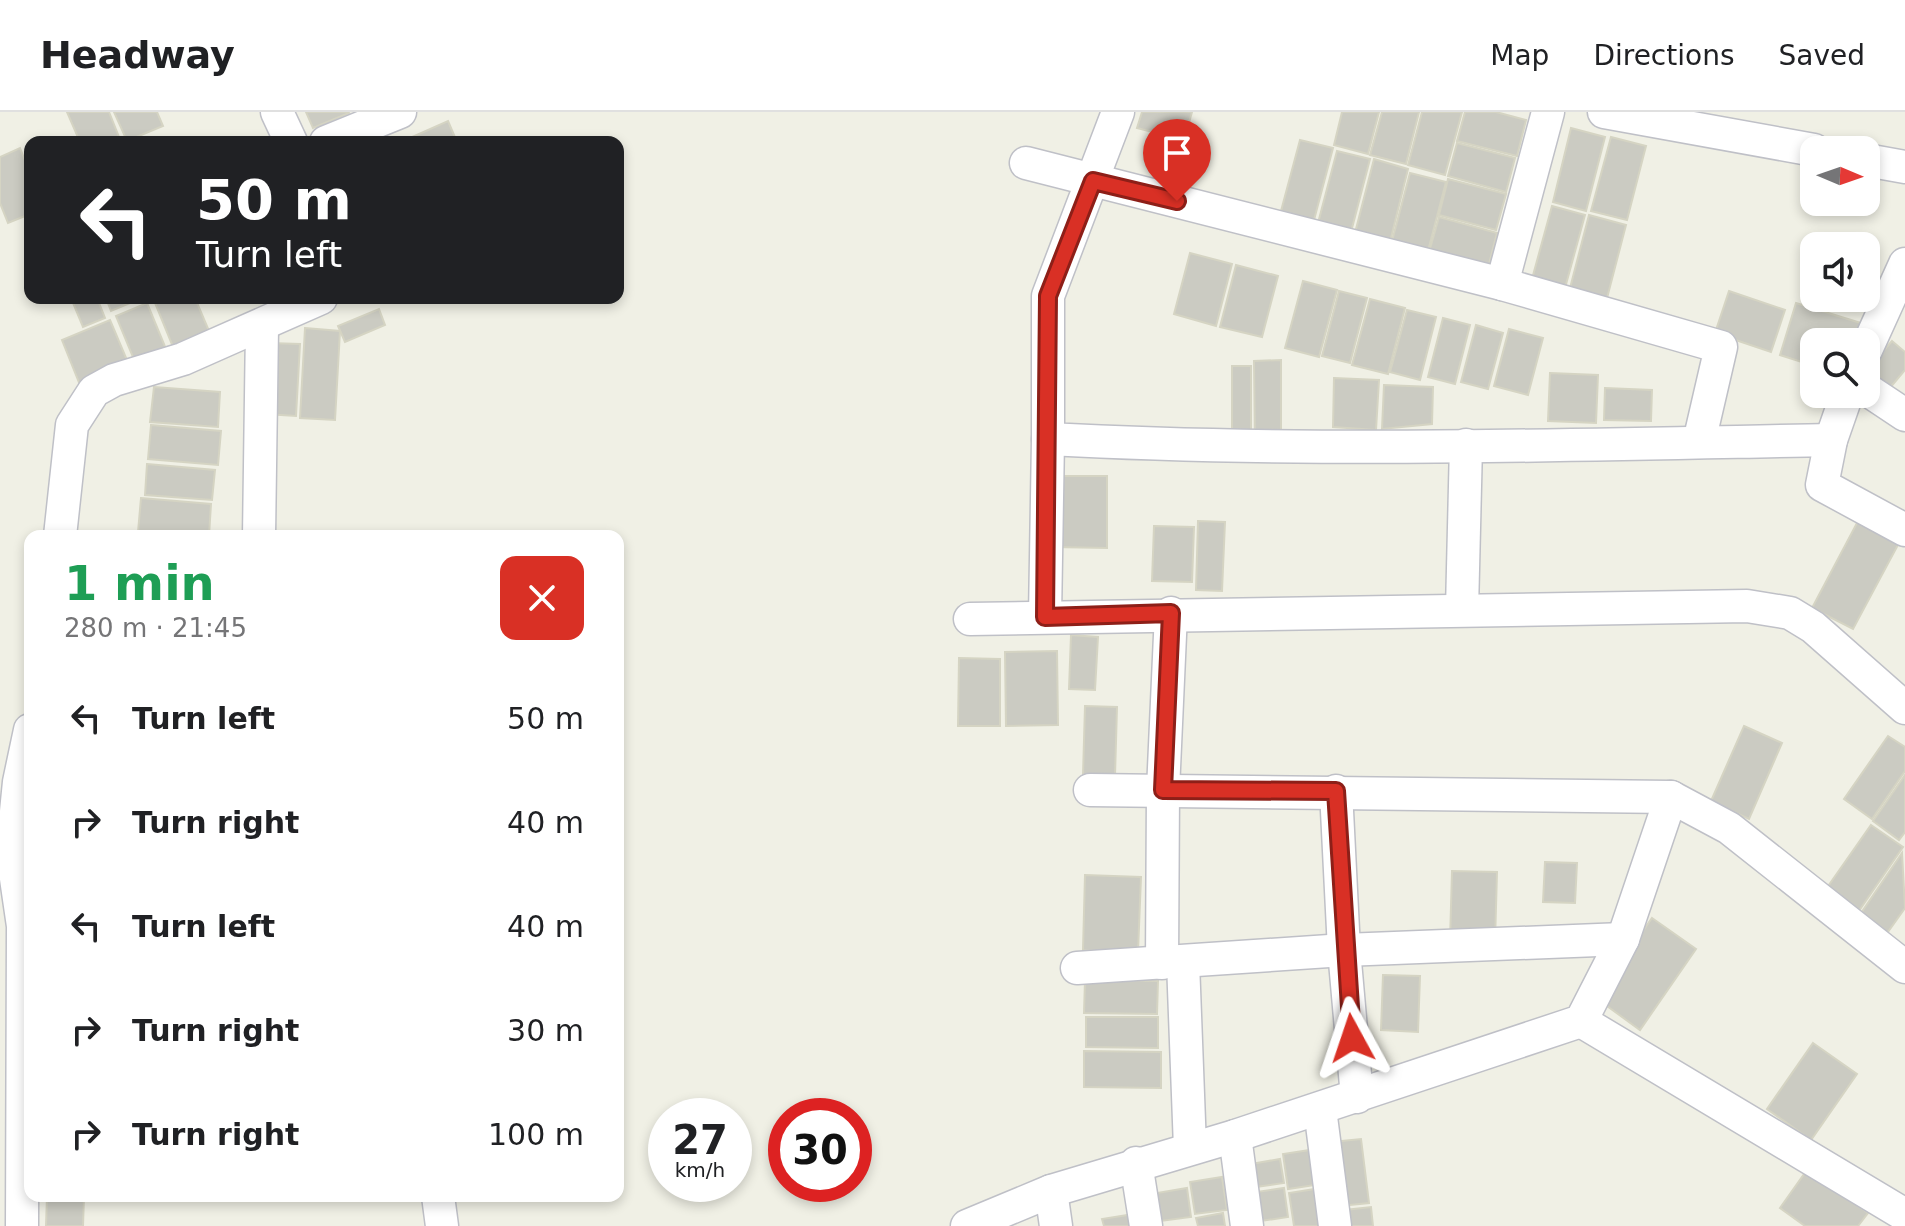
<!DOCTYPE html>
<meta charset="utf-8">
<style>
:root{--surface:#fff;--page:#f6f6f6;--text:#202124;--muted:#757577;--line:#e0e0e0}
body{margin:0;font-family:"DejaVu Sans",sans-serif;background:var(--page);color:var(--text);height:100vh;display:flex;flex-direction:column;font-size:30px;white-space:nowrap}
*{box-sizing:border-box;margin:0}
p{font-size:26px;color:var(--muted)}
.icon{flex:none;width:44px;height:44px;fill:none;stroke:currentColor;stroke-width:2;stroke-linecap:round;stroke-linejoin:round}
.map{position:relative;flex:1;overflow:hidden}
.side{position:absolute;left:24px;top:418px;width:600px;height:672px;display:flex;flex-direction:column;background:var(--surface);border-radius:16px;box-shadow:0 4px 12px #0003}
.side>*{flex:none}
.banner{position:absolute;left:24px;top:24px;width:600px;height:168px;border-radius:16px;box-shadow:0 4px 12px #0003;background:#202124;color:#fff;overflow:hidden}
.needle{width:52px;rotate:92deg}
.buttons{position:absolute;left:1800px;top:24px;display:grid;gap:16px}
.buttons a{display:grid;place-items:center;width:80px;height:80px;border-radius:16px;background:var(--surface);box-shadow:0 4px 12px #0003;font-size:40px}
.speed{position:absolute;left:648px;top:986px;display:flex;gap:16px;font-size:40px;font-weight:700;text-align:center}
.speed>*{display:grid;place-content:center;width:104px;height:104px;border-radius:50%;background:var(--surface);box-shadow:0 4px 12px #0003;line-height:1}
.speed small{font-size:20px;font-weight:400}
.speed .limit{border:12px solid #d22;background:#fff;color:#111}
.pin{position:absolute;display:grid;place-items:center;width:68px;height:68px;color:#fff;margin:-82px -34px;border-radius:50% 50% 50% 0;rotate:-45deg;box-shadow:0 0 8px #0007}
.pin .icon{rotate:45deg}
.me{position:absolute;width:88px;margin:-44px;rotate:355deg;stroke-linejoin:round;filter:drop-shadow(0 0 6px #0008)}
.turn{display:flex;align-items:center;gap:28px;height:168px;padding:0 40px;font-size:36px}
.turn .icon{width:104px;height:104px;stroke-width:2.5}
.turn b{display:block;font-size:56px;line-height:68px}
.round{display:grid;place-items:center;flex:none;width:84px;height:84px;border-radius:16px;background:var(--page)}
.overview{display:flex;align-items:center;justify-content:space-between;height:136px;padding:0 40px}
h1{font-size:48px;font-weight:700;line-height:60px;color:#1e9e55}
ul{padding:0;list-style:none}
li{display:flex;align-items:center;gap:24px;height:104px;padding:0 40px}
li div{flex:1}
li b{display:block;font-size:30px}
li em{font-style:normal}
header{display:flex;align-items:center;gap:48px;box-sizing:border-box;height:112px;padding:0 40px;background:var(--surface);border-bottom:2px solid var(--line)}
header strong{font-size:38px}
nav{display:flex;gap:44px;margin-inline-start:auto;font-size:28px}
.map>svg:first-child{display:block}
.building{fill:#cbcbc2;stroke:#d5d4c3;stroke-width:2}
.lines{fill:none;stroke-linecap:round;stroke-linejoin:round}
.minor-casing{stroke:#bfc0c7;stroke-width:35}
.minor{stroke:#fff;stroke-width:32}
.route-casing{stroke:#8d1f18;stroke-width:20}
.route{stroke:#d93025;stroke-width:14}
</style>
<header>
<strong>Headway</strong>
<nav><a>Map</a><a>Directions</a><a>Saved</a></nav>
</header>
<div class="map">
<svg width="1905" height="1114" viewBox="0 0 1905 1114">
<rect width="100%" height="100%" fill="#f0f0e5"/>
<g class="building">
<polygon points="67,0 109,0 121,30 80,30"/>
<polygon points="114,0 157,0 163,14 127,29"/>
<polygon points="306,0 348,0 349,1 313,16"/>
<polygon points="1142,0 1192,0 1184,28 1137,16"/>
<polygon points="1342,0 1379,0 1368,42 1334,33"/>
<polygon points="1382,0 1419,0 1406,52 1370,43"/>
<polygon points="1422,0 1462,0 1445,63 1408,53"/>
<polygon points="1465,0 1496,0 1526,8 1517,44 1457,29"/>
<polygon points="448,9 457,30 401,30"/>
<polygon points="1571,16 1605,25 1586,99 1553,90"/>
<polygon points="1611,25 1646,34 1627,108 1591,99"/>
<polygon points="1300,28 1333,36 1314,108 1281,99"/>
<polygon points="1457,31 1515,46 1506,80 1448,64"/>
<polygon points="20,36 30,61 30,102 8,111 0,91 0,45"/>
<polygon points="1337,39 1370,47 1351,120 1318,111"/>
<polygon points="1374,47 1408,57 1390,130 1355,121"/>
<polygon points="1410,61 1446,70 1428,139 1392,129"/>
<polygon points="1448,67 1506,82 1496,118 1439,103"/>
<polygon points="1552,94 1585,103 1565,176 1532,167"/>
<polygon points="1589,103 1626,113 1606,190 1569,180"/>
<polygon points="1439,105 1497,121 1488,156 1429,140"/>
<polygon points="1190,141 1232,152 1216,214 1174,202"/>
<polygon points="1236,153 1278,164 1262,225 1220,215"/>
<polygon points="1303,169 1337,178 1319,245 1285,236"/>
<polygon points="1339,179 1367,186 1350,251 1322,244"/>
<polygon points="1729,179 1785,198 1771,240 1715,221"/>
<polygon points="71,186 97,186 105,206 83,215"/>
<polygon points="106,186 142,186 111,199"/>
<polygon points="153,186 195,186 209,219 173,235"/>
<polygon points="1370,187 1405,196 1388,262 1352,253"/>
<polygon points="147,191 166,237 135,250 116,204"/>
<polygon points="1796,191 1864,212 1858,230 1814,230 1814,254 1780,243"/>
<polygon points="379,197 385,213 345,230 338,214"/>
<polygon points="1407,198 1436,205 1420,268 1390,260"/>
<polygon points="1443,206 1470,213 1455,272 1428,265"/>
<polygon points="110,208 129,253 80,273 62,228"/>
<polygon points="1476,213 1503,221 1488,277 1461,270"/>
<polygon points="305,216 340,219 335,308 300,306"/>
<polygon points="1509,217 1543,226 1528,283 1494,274"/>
<polygon points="1892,229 1905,240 1905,258 1889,277 1867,258"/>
<polygon points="269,231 300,232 296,304 265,302"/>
<polygon points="1281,248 1281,331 1255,332 1254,249"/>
<polygon points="1232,254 1251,254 1251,323 1232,322"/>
<polygon points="1550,261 1598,263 1596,311 1548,309"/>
<polygon points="1334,266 1379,268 1376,318 1333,315"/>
<polygon points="1384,273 1433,275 1432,312 1382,317"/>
<polygon points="154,275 220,280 218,315 150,310"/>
<polygon points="1605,276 1652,278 1651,309 1604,308"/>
<polygon points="151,313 221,319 218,353 148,347"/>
<polygon points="147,352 215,358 212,388 145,383"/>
<polygon points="1054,364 1107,364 1107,436 1053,435"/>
<polygon points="141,386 211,392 209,424 138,420"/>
<polygon points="1198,409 1225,410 1222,479 1196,478"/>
<polygon points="1858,409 1899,431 1853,517 1812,496"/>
<polygon points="1154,414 1194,415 1192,470 1152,469"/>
<polygon points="1071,523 1098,525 1095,578 1069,577"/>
<polygon points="1057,539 1058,613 1006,614 1005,540"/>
<polygon points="959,546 1000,547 1000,614 958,614"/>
<polygon points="1085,594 1117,595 1115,664 1083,663"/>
<polygon points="1744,614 1782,631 1749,707 1711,689"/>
<polygon points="1888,624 1905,635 1905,659 1872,707 1844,687"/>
<polygon points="1905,663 1905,720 1899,728 1873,709"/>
<polygon points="1871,713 1903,735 1856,803 1824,780"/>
<polygon points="1902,741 1905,796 1885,824 1859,804"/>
<polygon points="1545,750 1577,751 1575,791 1543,790"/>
<polygon points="1452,759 1497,760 1495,830 1450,829"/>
<polygon points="1085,763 1141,765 1138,840 1083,838"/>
<polygon points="1652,806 1696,837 1640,918 1596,886"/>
<polygon points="1383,863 1420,864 1418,920 1381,918"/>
<polygon points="1085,868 1158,869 1157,902 1084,901"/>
<polygon points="1086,905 1158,905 1158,936 1086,935"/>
<polygon points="1813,931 1857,962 1811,1028 1767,997"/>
<polygon points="1084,939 1161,940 1161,976 1084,975"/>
<polygon points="1361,1027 1369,1091 1340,1094 1332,1030"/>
<polygon points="1310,1038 1315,1073 1288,1077 1283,1042"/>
<polygon points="1280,1047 1284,1071 1248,1076 1245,1053"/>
<polygon points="1807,1058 1868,1101 1858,1114 1805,1114 1780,1096"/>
<polygon points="1222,1065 1227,1098 1195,1102 1190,1070"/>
<polygon points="1187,1076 1191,1105 1161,1109 1157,1081"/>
<polygon points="1284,1076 1288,1105 1254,1110 1250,1081"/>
<polygon points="1315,1077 1321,1114 1294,1114 1289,1081"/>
<polygon points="47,1084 84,1084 83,1114 46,1114"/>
<polygon points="1371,1095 1373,1114 1347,1114 1345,1098"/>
<polygon points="1223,1101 1225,1114 1198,1114 1196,1106"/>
<polygon points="1134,1102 1135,1114 1104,1114 1102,1107"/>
</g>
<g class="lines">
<g class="minor-casing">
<g id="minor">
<polyline points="277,0 291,30"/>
<path d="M1118,0l-70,184v143c260,14 522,6 783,1"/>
<polyline points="1604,0 1814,38"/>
<polyline points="326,30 400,0"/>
<polyline points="1866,48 1905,55"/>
<polyline points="1026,51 1502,172 1721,235 1699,330"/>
<polyline points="1502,172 1548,0"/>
<polyline points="1866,238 1905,152"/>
<polyline points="1866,277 1905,303"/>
<polyline points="1847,282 1831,328 1822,373 1905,418"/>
<polyline points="60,424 72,313 94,279 114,268 183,247 321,186"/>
<polyline points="259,424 262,215"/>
<polyline points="1462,498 1466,333"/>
<polyline points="1045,505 1048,327"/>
<polyline points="970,507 1747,494 1790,501 1813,515 1905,596"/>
<polyline points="1090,678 1671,685 1729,716 1905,855"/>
<polyline points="1336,679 1344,838 1357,985"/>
<polyline points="1183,850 1190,1036"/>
<polyline points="1162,851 1163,678 1171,501"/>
<polyline points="1077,856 1344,838 1623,827"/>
<polyline points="1581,909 1905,1103"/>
<polyline points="1320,997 1335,1114"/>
<polyline points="1235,1024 1247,1114"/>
<polyline points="1136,1051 1146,1114"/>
<polyline points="1051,1079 1056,1114"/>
<polyline points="438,1084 442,1114"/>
<polyline points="22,1114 23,814 12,739 19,670 30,618"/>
<polyline points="967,1114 1051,1079 1235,1024 1581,909 1623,827 1671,685"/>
</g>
</g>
<use href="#minor" class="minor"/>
</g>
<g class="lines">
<g class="route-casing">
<polyline id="route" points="1177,89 1093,69 1048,184 1045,505 1171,501 1163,678 1336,679 1352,926"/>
</g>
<use href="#route" class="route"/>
</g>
</svg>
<div class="buttons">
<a><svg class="needle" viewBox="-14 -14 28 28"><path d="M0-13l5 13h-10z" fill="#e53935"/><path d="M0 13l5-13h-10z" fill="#757577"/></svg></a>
<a><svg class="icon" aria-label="sound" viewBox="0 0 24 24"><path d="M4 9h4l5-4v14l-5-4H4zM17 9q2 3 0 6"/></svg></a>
<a><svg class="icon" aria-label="search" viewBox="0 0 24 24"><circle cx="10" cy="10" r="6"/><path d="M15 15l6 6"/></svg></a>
</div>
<div class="speed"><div>27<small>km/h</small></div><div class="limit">30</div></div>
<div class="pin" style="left:1177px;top:89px;background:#d93025"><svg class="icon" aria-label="arrive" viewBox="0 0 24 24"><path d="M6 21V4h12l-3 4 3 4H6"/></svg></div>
<svg class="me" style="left:1352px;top:926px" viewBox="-20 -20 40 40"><path d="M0-17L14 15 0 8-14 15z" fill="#d93025" stroke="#fff" stroke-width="4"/></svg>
<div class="banner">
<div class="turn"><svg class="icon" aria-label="left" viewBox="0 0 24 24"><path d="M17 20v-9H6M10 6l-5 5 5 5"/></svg><div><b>50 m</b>Turn left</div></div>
</div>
<section class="side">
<div class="overview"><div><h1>1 min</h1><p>280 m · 21:45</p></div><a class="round" style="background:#d93025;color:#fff"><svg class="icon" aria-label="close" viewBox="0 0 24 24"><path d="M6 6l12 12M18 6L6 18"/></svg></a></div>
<ul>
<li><svg class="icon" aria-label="left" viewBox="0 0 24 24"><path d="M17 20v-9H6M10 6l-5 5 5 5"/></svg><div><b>Turn left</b></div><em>50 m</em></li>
<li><svg class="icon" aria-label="right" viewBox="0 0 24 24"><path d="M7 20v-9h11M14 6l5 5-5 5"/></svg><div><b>Turn right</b></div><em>40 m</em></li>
<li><svg class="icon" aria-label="left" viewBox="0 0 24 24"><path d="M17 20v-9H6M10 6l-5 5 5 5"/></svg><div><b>Turn left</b></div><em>40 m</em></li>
<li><svg class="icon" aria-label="right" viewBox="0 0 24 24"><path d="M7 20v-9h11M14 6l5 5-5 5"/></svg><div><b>Turn right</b></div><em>30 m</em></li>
<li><svg class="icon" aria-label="right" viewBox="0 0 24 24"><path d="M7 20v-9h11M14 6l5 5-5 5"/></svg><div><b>Turn right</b></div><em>100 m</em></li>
</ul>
</section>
</div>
